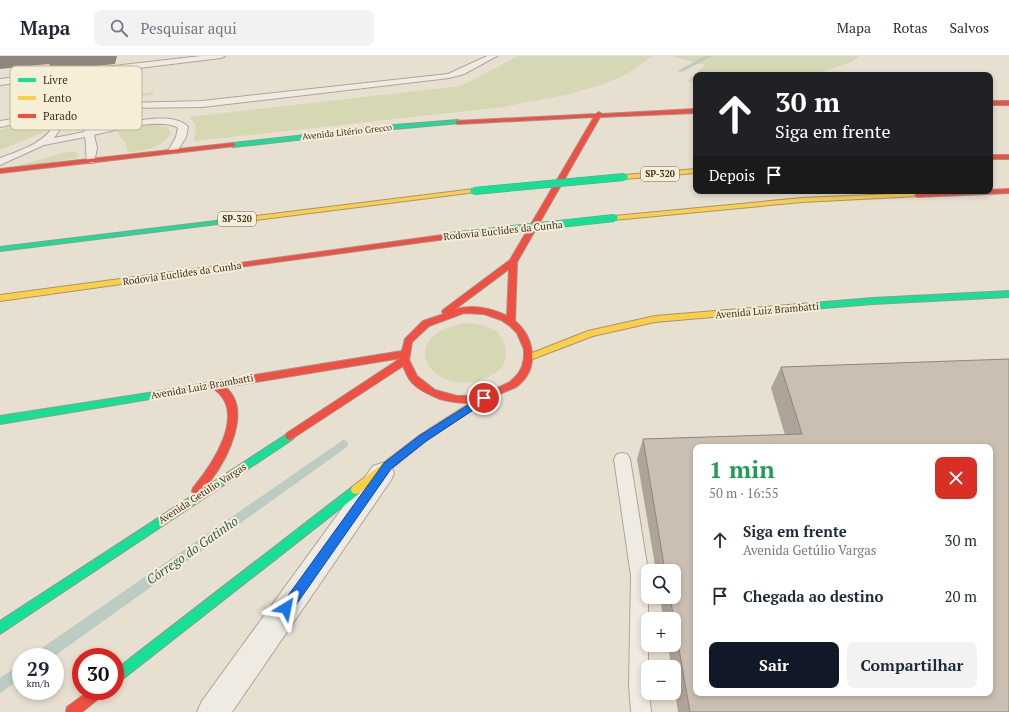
<!DOCTYPE html>
<html lang="pt">
<meta charset="utf-8">
<style>
:root{--surface:#fff;--page:#f2f2f3;--text:#1f2937;--muted:#747a83;--line:#e0e1e3;--accent:#111827}
body{margin:0;font-family:"PT Serif",serif;background:var(--page);color:var(--text);height:100vh;display:flex;flex-direction:column;font-size:15px;white-space:nowrap}
*{box-sizing:border-box;margin:0}
p{font-size:13px;color:var(--muted)}
.icon{flex:none;width:22px;height:22px;fill:none;stroke:currentColor;stroke-width:2;stroke-linecap:round;stroke-linejoin:round}
.map{position:relative;flex:1;overflow:hidden}
.sheet{position:absolute;left:693px;top:388px;width:300px;height:252px;display:flex;flex-direction:column;background:var(--surface);border-radius:8px;box-shadow:0 2px 6px #0003}
.sheet>*{flex:none}
.guide{position:absolute;left:693px;top:16px;width:300px;height:122px;border-radius:8px;box-shadow:0 2px 6px #0003;background:#202124;color:#fff;overflow:hidden}
.buttons{position:absolute;left:641px;top:508px;display:grid;gap:8px}
.buttons a{display:grid;place-items:center;width:40px;height:40px;border-radius:8px;background:var(--surface);box-shadow:0 2px 6px #0003;font-size:20px}
.speed{position:absolute;left:12px;top:592px;display:flex;gap:8px;font-size:20px;font-weight:700;text-align:center}
.speed>*{display:grid;place-content:center;width:52px;height:52px;border-radius:50%;background:var(--surface);box-shadow:0 2px 6px #0003;line-height:1}
.speed small{font-size:10px;font-weight:400}
.speed .limit{border:6px solid #d22;background:#fff;color:#111}
.pin{position:absolute;display:grid;place-items:center;width:34px;height:34px;color:#fff;margin:-17px;border:2px solid #fff;border-radius:50%;box-shadow:0 1px 4px #0007}
.me{position:absolute;width:44px;margin:-22px;rotate:35deg;stroke-linejoin:round;filter:drop-shadow(0 0 3px #0008)}
.turn{display:flex;align-items:center;gap:14px;height:84px;padding:0 16px;font-size:18px}
.turn .icon{width:52px;height:52px;stroke-width:2.5}
.turn b{display:block;font-size:28px;line-height:34px}
.then{display:flex;align-items:center;height:38px;padding:0 16px;background:#0003;gap:8px;font-size:15px}
.round{display:grid;place-items:center;flex:none;width:42px;height:42px;border-radius:8px;background:var(--page)}
.headline{display:flex;align-items:center;justify-content:space-between;height:68px;padding:0 16px}
h1{font-size:24px;font-weight:600;line-height:30px;color:#1e9e55}
.action{display:flex;gap:8px;margin-top:auto;padding:8px 16px}
.action a{flex:1;height:46px;border-radius:8px;background:var(--accent);color:#fff;font-size:16px;font-weight:600;line-height:46px;text-align:center}
.action a+a{background:var(--page);color:var(--text)}
ul{padding:0;list-style:none}
li{display:flex;align-items:center;gap:12px;height:56px;padding:0 16px}
li div{flex:1}
li b{display:block;font-size:15px}
li em{font-style:normal}
header{display:flex;align-items:center;gap:24px;box-sizing:border-box;height:56px;padding:0 20px;background:var(--surface);border-bottom:1px solid var(--line)}
header strong{font-size:19px}
nav{display:flex;gap:22px;margin-inline-start:auto;font-size:14px}
.search{width:280px;height:36px;background:var(--page);display:flex;align-items:center;gap:10px;box-sizing:border-box;padding:0 14px;border-radius:8px;color:var(--muted);font-size:15px}
.map>svg:first-child{display:block}
.green{fill:#d6d7b3}
.lines{fill:none;stroke-linecap:round;stroke-linejoin:round}
.stream{fill:#bcccc2;fill-rule:evenodd}
.lane-casing{stroke:#ada599;stroke-width:2}
.street-casing{stroke:#ada599;stroke-width:2}
.fast-casing{stroke:#9c958a;stroke-width:2}
.slow-casing{stroke:#9c958a;stroke-width:2}
.jam-casing{stroke:#9c958a;stroke-width:2}
.lane{fill:#efebe3;fill-rule:evenodd}
.street{fill:#efebe3;fill-rule:evenodd}
.fast{fill:#16e098;fill-rule:evenodd}
.slow{fill:#ffcf43;fill-rule:evenodd}
.jam{fill:#f24e42;fill-rule:evenodd}
.fast-bridge-casing{stroke:#928b80;stroke-width:8;stroke-linecap:butt}
.fast-bridge{stroke:#16e098;stroke-width:7}
.wall{fill:#afa499}
.shaded-wall{fill:#8e867d}
.building{fill:#cbbfb2;stroke:#8e867d;fill-rule:evenodd}
.route{fill:#1a73e8;stroke:#114b97}
.labels{text-anchor:middle;stroke-width:4;stroke-linejoin:round;paint-order:stroke}
.far-street-label{font-size:9px;fill:#3d2e20;stroke:#f7eed8}
.shield{fill:#f7eed8;stroke:#756857;stroke-width:1}
.shield-label{font-size:9px;font-weight:bold;fill:#3d2e20}
.street-label{font-size:10px;fill:#3d2e20;stroke:#f7eed8}
.near-water-label{font-size:13px;font-style:italic;fill:#2f5d5a;stroke:#f7eed8}
.key{fill:#f7eed8;stroke:#bfb4a1;stroke-width:1}
.key-label{font-size:11px;fill:#3d2e20}
</style>
<header>
<strong>Mapa</strong>
<div class="search"><svg class="icon" aria-label="search" viewBox="0 0 24 24"><circle cx="10" cy="10" r="6"/><path d="M15 15l6 6"/></svg>Pesquisar aqui</div>
<nav><a>Mapa</a><a>Rotas</a><a>Salvos</a></nav>
</header>
<div class="map">
<svg width="1009" height="656" viewBox="0 0 1009 656">
<rect width="100%" height="100%" fill="#e7e0d1"/>
<g class="green">
<polygon points="518,0 653,0 625,19 603,28 570,38 503,51 194,85 196,69 189,61 461,30"/>
<polygon points="672,0 859,0 851,6 813,19 696,19 696,26 687,26 705,9"/>
<polygon points="153,36 153,39 13,57 14,53"/>
<polygon points="23,66 38,67 46,70 47,73 45,76 0,94 0,74"/>
<path d="M156,68l11,3 4,6c-10,15 -25,18 -43,19l-3,-10 -10,-12 20,-4z"/>
<polygon points="66,96 77,96 79,100 78,102 10,112"/>
<path d="M465,267c10,1 20,2 29,7 15,11 17,33 1,43 -55,35 -110,-35 -30,-50z"/>
</g>
<g class="lines">
<g class="stream">
<polygon points="705,0 712,0 682,16 677,15"/>
<polygon points="343,384 347,385 348,388 347,391 53,601 34,601 36,596"/>
<polygon points="21,608 21,623 0,637 0,622"/>
</g>
<g class="lane-casing">
<g id="lane">
<polygon points="201,0 225,0 221,2 0,29 0,23"/>
<path d="M487,0h10l-33,18 -15,4 -247,29 -77,1 -20,8 -12,14c22,-4 79,-22 95,-3l-2,10 -10,16h-6l-2,-2 8,-14 2,-9c-17,-11 -65,3 -84,7l3,13 -3,15h-6c-3,-6 -1,-18 -3,-26l-41,8 -44,20v-7c19,-7 46,-15 55,-35l-25,-2 -30,6v-6l30,-5 26,2 3,-18 4,-3 4,3 -2,22 -11,16 30,-6 6,-11 8,-9 13,-6 14,-3 77,-2 246,-27z"/>
<polygon points="622,397 627,398 630,403 648,515 648,637 649,637 651,656 631,656 629,629 631,520 614,403 617,398"/>
</g>
</g>
<g class="street-casing">
<polygon id="street" points="382,407 391,410 394,417 391,424 232,656 197,656 202,645 373,410"/>
</g>
<g class="fast-casing">
<g id="fast">
<polygon points="458,64 460,65 460,67 394,73 233,91 230,89 233,87 394,69"/>
<polygon points="224,164 228,166 226,167 0,195 0,191"/>
<polygon points="1009,235 1009,241 873,248 800,254 796,251 800,248 873,242"/>
<polygon points="174,333 177,334 179,336 177,338 174,339 0,368 0,360"/>
<polygon points="290,376 293,377 295,380 293,383 0,578 0,565"/>
<polygon points="356,430 360,431 361,434 360,437 119,626 115,628 115,614 352,431"/>
</g>
</g>
<g class="slow-casing">
<g id="slow">
<polygon points="696,113 696,117 624,123 621,121 624,119"/>
<polygon points="474,133 476,134 476,136 224,168 220,166 224,164"/>
<polygon points="917,137 919,138 919,140 802,146 614,164 610,162 614,160 802,142"/>
<polygon points="240,207 243,207 243,211 0,245 0,239"/>
<polygon points="800,248 803,249 804,251 803,253 655,266 593,280 530,304 526,301 527,299 588,275 655,260"/>
<polygon points="484,338 487,340 489,342 487,344 426,385 360,437 356,438 352,437 351,434 352,431 420,379"/>
</g>
</g>
<g class="jam-casing">
<g id="jam">
<rect x="990" y="45" width="19" height="4"/>
<path d="M696,53v4l-96,4 -83,145 -2,59c20,17 25,49 1,66 -4,2 -10,4 -14,6 -5,3 -11,7 -16,8 -16,4 -31,2 -46,-2 -10,-4 -24,-10 -30,-19 -3,-4 -5,-10 -7,-14l-113,74 -3,-1 -2,-3 2,-3 114,-75 -176,29c28,22 2,72 -14,93 -3,5 -7,13 -12,15 -2,1 -3,0 -6,-1l-1,-3 1,-3c19,-23 55,-75 21,-99l-40,6 -3,-1 -2,-2 2,-2 44,-9h3l184,-30 3,-12 18,-18 21,-7 -2,-2 1,-2 67,-50 84,-143 -136,7 -2,-1v-2l140,-7 3,-2 3,2zM509,213l-2,47c-16,-8 -36,-12 -53,-6zM464,257l20,1 17,6 9,6 7,7 7,16v9l-2,9 -4,7 -8,8 -27,13 -26,1 -22,-6 -18,-14 -8,-16 3,-18 17,-16z"/>
<polygon points="233,87 236,89 235,90 0,117 0,113"/>
<rect x="990" y="99" width="19" height="4"/>
<polygon points="1009,133 1009,137 917,141 914,139 917,137 990,135 990,134"/>
<polygon points="450,178 453,178 453,182 240,211 236,209 240,207"/>
<polygon points="89,635 105,635 103,639 82,656 66,656 67,651"/>
</g>
</g>
<use href="#lane" class="lane"/>
<use href="#street" class="street"/>
<use href="#fast" class="fast"/>
<use href="#slow" class="slow"/>
<use href="#jam" class="jam"/>
<g class="fast-bridge-casing">
<g id="fast-bridge">
<polyline points="474,135 624,121"/>
<polyline points="450,180 614,162"/>
</g>
</g>
<use href="#fast-bridge" class="fast-bridge"/>
</g>
<g class="wall">
<polygon points="110,11 113,17 103,52 97,55 86,69 63,72 65,41 64,40 60,34"/>
<polygon points="781,311 1009,656 678,656 674,629 674,611 671,611 668,589 674,589 674,563 663,563 660,541 674,541 674,515 656,515 637,403 643,383 785,379 771,332"/>
</g>
<g class="shaded-wall">
<polygon points="0,0 119,0 117,0 115,8 53,15 49,8 0,13"/>
<polygon points="110,11 113,17 103,52 97,55 86,69 63,72 60,66"/>
</g>
<path class="building" d="M1009,303v353h-319l-20,-115h4v-26h-9l-22,-132 159,-5 -21,-67zM696,391h294v246h-294z"/>
<polygon class="route" points="484,339 487,340 487,345 426,385 391,413 291,556 286,558 282,556 281,552 282,548 384,407 419,380"/>
<g class="labels">
<g class="far-street-label">
<text transform="translate(347 76) rotate(-6)" y="3">Avenida Litério Grecco</text>
</g>
<g class="shield">
<rect x="641" y="111" width="38" height="14" rx="3"/>
<rect x="218" y="156" width="38" height="14" rx="3"/>
</g>
<g class="shield-label">
<text x="660" y="121">SP-320</text>
<text x="237" y="166">SP-320</text>
</g>
<g class="street-label">
<text transform="translate(503 174) rotate(-6)" y="4">Rodovia Euclides da Cunha</text>
<text transform="translate(182 217) rotate(-8)" y="4">Rodovia Euclides da Cunha</text>
<text transform="translate(767 254) rotate(-5)" y="4">Avenida Luiz Brambatti</text>
<text transform="translate(202 330) rotate(-10)" y="4">Avenida Luiz Brambatti</text>
<text transform="translate(202 437) rotate(-33)" y="4">Avenida Getúlio Vargas</text>
</g>
<g class="near-water-label">
<text transform="translate(192 494) rotate(-35)" y="5">Córrego do Gatinho</text>
</g>
</g>
<rect x="10" y="10" width="132" height="64" rx="6" class="key"/>
<rect x="18" y="22" width="18" height="4" fill="#16e098"/>
<rect x="18" y="40" width="18" height="4" fill="#ffcf43"/>
<rect x="18" y="58" width="18" height="4" fill="#f24e42"/>
<g class="key-label">
<text x="43" y="28">Livre</text>
<text x="43" y="46">Lento</text>
<text x="43" y="64">Parado</text>
</g>
</svg>
<div class="buttons">
<a><svg class="icon" aria-label="search" viewBox="0 0 24 24"><circle cx="10" cy="10" r="6"/><path d="M15 15l6 6"/></svg></a>
<a>+</a>
<a>−</a>
</div>
<div class="speed"><div>29<small>km/h</small></div><div class="limit">30</div></div>
<div class="pin" style="left:484px;top:342px;background:#d93025"><svg class="icon" aria-label="arrive" viewBox="0 0 24 24"><path d="M6 21V4h12l-3 4 3 4H6"/></svg></div>
<svg class="me" style="left:286px;top:552px" viewBox="-20 -20 40 40"><path d="M0-17L14 15 0 8-14 15z" fill="#1a73e8" stroke="#fff" stroke-width="4"/></svg>
<div class="guide">
<div class="turn"><svg class="icon" aria-label="ahead" viewBox="0 0 24 24"><path d="M12 20V5M6 11l6-6 6 6"/></svg><div><b>30 m</b>Siga em frente</div></div>
<div class="then">Depois<svg class="icon" aria-label="arrive" viewBox="0 0 24 24"><path d="M6 21V4h12l-3 4 3 4H6"/></svg></div>
</div>
<section class="sheet">
<div class="headline"><div><h1>1 min</h1><p>50 m · 16:55</p></div><a class="round" style="background:#d93025;color:#fff"><svg class="icon" aria-label="close" viewBox="0 0 24 24"><path d="M6 6l12 12M18 6L6 18"/></svg></a></div>
<ul>
<li><svg class="icon" aria-label="ahead" viewBox="0 0 24 24"><path d="M12 20V5M6 11l6-6 6 6"/></svg><div><b>Siga em frente</b><p>Avenida Getúlio Vargas</p></div><em>30 m</em></li>
<li><svg class="icon" aria-label="arrive" viewBox="0 0 24 24"><path d="M6 21V4h12l-3 4 3 4H6"/></svg><div><b>Chegada ao destino</b></div><em>20 m</em></li>
</ul>
<div class="action"><a>Sair</a><a>Compartilhar</a></div>
</section>
</div>
